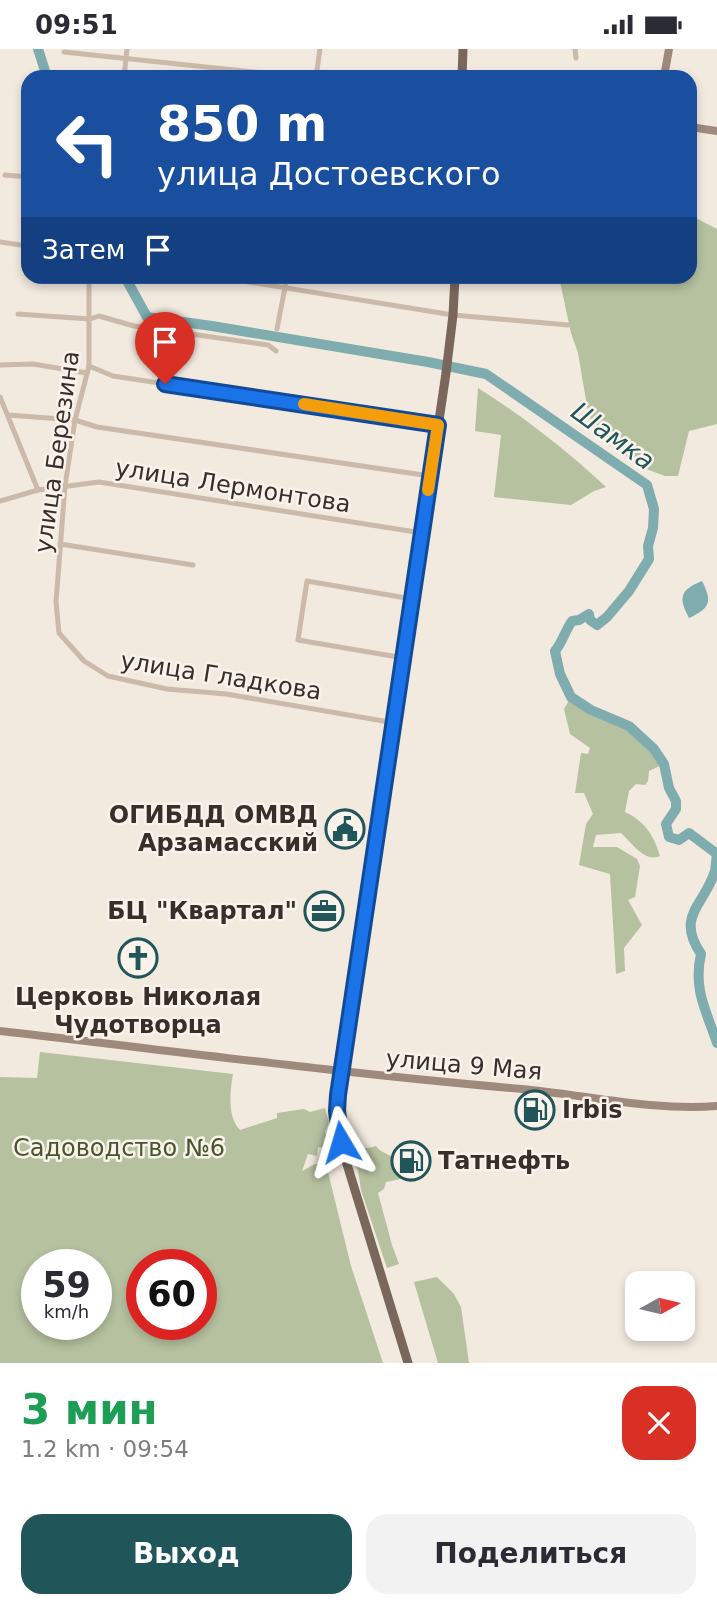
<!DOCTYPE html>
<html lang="ru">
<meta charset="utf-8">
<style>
:root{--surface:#fff;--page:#f2f2f3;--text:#2b2b33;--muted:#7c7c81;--accent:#205559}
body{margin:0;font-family:"DejaVu Sans",sans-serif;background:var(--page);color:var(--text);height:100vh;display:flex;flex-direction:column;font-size:26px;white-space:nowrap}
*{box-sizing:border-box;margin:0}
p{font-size:23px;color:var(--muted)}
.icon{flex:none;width:38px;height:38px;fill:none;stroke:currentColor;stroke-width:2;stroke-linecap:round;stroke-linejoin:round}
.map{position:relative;height:1314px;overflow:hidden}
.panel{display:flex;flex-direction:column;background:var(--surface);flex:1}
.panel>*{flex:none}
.top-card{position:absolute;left:21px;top:21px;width:676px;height:214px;border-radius:21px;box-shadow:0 4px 10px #0003;background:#1a4fa0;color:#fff;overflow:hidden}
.needle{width:46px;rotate:82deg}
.tools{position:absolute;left:625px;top:1222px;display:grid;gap:14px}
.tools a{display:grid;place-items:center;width:70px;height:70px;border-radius:14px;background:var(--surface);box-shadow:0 4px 10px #0003;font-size:35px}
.speed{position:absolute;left:21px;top:1200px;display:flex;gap:14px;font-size:35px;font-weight:700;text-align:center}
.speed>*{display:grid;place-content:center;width:91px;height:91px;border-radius:50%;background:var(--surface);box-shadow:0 4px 10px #0003;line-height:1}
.speed small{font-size:18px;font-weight:400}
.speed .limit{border:10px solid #d22;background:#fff;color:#111}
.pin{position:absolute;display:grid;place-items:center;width:60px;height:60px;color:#fff;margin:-72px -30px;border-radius:50% 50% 50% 0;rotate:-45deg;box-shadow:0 0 7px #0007}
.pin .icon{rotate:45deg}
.me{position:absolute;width:77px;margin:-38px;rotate:353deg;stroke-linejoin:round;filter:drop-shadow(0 0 5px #0008)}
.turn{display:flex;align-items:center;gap:24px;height:147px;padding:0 21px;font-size:32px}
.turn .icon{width:91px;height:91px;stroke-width:2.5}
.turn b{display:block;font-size:49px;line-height:60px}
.then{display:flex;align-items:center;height:66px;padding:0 21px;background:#0003;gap:14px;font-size:26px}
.round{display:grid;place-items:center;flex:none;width:74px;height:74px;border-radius:21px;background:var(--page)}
.headline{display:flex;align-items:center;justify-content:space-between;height:119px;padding:0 21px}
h1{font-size:42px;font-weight:700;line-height:52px;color:#1e9e55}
.action{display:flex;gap:14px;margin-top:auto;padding:14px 21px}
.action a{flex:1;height:80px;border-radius:21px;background:var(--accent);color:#fff;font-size:28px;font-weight:700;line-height:80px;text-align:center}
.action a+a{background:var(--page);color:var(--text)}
.status{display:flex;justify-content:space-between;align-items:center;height:49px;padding:0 35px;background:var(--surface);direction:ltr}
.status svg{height:19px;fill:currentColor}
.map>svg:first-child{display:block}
.green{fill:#b5c19f;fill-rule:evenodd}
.water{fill:#7eacaf}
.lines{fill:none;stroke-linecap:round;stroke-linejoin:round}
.river{stroke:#7eacaf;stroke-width:10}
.street{stroke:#cbb9aa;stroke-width:5}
.secondary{stroke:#9e897c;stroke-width:8}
.primary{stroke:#7a665b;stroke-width:9}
.route-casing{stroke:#114b97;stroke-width:18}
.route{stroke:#1a73e8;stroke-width:12}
.slow{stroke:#f59e0b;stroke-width:12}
.labels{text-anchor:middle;stroke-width:5;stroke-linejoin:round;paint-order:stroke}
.street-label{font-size:24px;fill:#382e2a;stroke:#faf3eb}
.poi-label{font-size:24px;font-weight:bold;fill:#382e2a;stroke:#faf3eb;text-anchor:end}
.park-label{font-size:24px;fill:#47562e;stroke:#faf3eb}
.water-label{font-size:26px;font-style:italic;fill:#205559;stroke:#faf3eb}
</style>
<div class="status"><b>09:51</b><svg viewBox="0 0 49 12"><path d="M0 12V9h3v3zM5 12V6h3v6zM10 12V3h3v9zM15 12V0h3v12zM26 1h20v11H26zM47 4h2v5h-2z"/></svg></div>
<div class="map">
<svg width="717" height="1314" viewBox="0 0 717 1314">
<rect width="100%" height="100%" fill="#f2e9df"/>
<g class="green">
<polygon points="690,166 717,180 717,375 689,382 678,427 665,427 641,418 598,387 588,363 578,304 571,284 559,228 690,228"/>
<path d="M478,339c46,29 88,62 128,99l-12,4 -23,14 -77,-8 7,-62 -26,-4z"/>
<path d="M571,648l20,13 38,16 25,23 10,15 -15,7 -1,10 -3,4 -9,-1 -7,7 -4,21c19,9 29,23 35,44 -15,7 -28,-13 -39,-23l-25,2 -3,12h24l20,12 3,7 -5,31 -7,3 14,25 -18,23 1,23 -9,3 -6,-100 -31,-9 7,-41 7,-10 -9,-21h-9l6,-40 7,1 2,-6 -20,-14 -6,-25z"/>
<path d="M40,1003l193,22c-3,17 -6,43 7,56l37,-12v-5l27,-4 6,3 15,-4 4,15 -4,9 4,10 -4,6 -7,-1 -1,9 -9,-2 -6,17 13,-7h11l25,102 32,97h-383v-286l37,1zM37,1216h59v60h-59zM142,1216h59v60h-59z"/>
<path d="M376,1097c7,10 21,9 29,20l-4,13 -15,3 -2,7 -6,4 14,52 7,19 -12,4 -26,-78 -3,-19 -7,-16 2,-4c8,-4 15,-2 23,-5z"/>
<polygon points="437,1228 454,1245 461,1258 469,1314 438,1314 414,1233"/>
</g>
<path class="water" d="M702,532c10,20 9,27 -13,37 -11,-21 -9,-28 13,-37z"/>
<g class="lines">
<g class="river">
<polyline points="38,0 47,28"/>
<path d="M125,228l22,40 65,9 216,36 58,12 161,111 7,24 -1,19 -5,18 1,13 -20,32 -22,26 -10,8 -7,-5 -1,-6 -10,6 -7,1c-7,10 -10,22 -17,30l5,23 11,23 20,13 38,16 25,23 10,15 5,24 7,13v8l-10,15 3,13 10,3 10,-7 28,21c-1,6 -1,12 -2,17 -10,34 -40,44 -14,83 -8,35 5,56 16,89"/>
</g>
<g class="street">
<polyline points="575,0 576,9"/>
<polyline points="64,3 301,28"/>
<polyline points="124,28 127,0"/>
<polyline points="316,28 320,0"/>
<polyline points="5,126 28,128"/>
<polyline points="0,193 28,197"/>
<polyline points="89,228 89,317 75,371 65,437 56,553 59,584 84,612 108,627 167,640 226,645 395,674"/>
<polyline points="218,228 453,266 568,276"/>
<polyline points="18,265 90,270 99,267 134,277 268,296 276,302"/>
<polyline points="277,280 287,228"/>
<polyline points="0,316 33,315 87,324"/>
<polyline points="89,317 113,327 438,376"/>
<polyline points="0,348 38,441"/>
<polyline points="8,366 75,371 97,378 430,427"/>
<polyline points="0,452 38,441 99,433 422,484"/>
<polyline points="60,495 193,516"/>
<polyline points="404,609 298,591 307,532 412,550"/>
</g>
<g class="secondary">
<polyline points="664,28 669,0"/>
<polyline points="690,78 717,82"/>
<path d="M0,982c174,20 347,43 522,58 64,6 130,22 195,17"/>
</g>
<g class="primary">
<polyline points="462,28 463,0"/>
<polyline points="408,1314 342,1099 337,1062 446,324 453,266 455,228"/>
</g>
</g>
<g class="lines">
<g class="route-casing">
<polyline id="route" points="165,335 438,376 338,1046 337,1062 341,1093"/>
</g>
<use href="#route" class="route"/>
<polyline class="slow" points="304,355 438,376 428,441"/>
</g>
<defs>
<g id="civic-ring" transform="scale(2.0125)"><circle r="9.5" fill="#faf3eb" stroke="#205559" stroke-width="1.5"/><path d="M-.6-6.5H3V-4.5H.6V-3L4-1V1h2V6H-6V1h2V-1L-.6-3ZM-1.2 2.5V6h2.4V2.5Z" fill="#205559"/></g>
<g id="office-ring" transform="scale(2.0125)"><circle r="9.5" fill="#faf3eb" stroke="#205559" stroke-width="1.5"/><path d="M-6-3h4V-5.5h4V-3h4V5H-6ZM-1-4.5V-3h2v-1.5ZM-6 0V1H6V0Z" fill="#205559"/></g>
<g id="church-ring" transform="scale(2.0125)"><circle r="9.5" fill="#faf3eb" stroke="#205559" stroke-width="1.5"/><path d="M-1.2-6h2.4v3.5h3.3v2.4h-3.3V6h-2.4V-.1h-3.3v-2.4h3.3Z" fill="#205559"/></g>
<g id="fuel-ring" transform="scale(2.0125)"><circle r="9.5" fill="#faf3eb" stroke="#205559" stroke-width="1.5"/><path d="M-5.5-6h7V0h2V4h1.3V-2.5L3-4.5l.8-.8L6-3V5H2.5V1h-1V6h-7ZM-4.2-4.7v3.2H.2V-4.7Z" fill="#205559"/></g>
</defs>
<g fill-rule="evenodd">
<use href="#civic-ring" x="345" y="780"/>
<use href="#office-ring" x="324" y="862"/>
<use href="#church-ring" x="138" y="909"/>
<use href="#fuel-ring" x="535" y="1061"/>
<use href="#fuel-ring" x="411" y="1112"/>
</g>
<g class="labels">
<g class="street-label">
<text transform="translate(57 403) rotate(-82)" y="8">улица Березина</text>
<text transform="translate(233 437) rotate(9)" y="8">улица Лермонтова</text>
<text transform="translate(221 627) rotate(9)" y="8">улица Гладкова</text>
<text transform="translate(464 1016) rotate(5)" y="8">улица 9 Мая</text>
</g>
<g class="poi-label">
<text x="318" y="774">ОГИБДД ОМВД<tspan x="318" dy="28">Арзамасский</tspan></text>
<text x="297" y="870">БЦ "Квартал"</text>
<text x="138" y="956" text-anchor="middle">Церковь Николая<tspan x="138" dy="28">Чудотворца</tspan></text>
<text x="562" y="1069" text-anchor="start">Irbis</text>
<text x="438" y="1120" text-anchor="start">Татнефть</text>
</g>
<g class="park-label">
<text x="119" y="1107">Садоводство №6</text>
</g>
<g class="water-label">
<text transform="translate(613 387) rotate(36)" y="9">Шамка</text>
</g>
</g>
</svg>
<div class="tools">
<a><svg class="needle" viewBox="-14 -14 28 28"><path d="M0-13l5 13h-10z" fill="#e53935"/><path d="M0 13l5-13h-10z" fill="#7c7c81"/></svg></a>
</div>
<div class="speed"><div>59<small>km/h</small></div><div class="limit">60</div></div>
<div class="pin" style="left:165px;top:335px;background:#d93025"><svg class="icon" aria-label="arrive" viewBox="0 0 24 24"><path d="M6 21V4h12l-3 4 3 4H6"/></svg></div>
<svg class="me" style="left:341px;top:1093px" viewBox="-20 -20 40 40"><path d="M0-17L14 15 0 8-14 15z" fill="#1a73e8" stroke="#fff" stroke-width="4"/></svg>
<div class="top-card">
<div class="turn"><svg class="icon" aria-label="left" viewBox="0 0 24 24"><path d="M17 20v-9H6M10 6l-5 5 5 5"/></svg><div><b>850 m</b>улица Достоевского</div></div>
<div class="then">Затем<svg class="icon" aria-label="arrive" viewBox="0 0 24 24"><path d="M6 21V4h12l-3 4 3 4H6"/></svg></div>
</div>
</div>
<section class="panel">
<div class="headline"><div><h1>3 мин</h1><p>1.2 km · 09:54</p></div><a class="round" style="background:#d93025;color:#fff"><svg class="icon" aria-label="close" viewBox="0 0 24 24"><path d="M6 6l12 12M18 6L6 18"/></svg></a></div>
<div class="action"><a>Выход</a><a>Поделиться</a></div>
</section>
